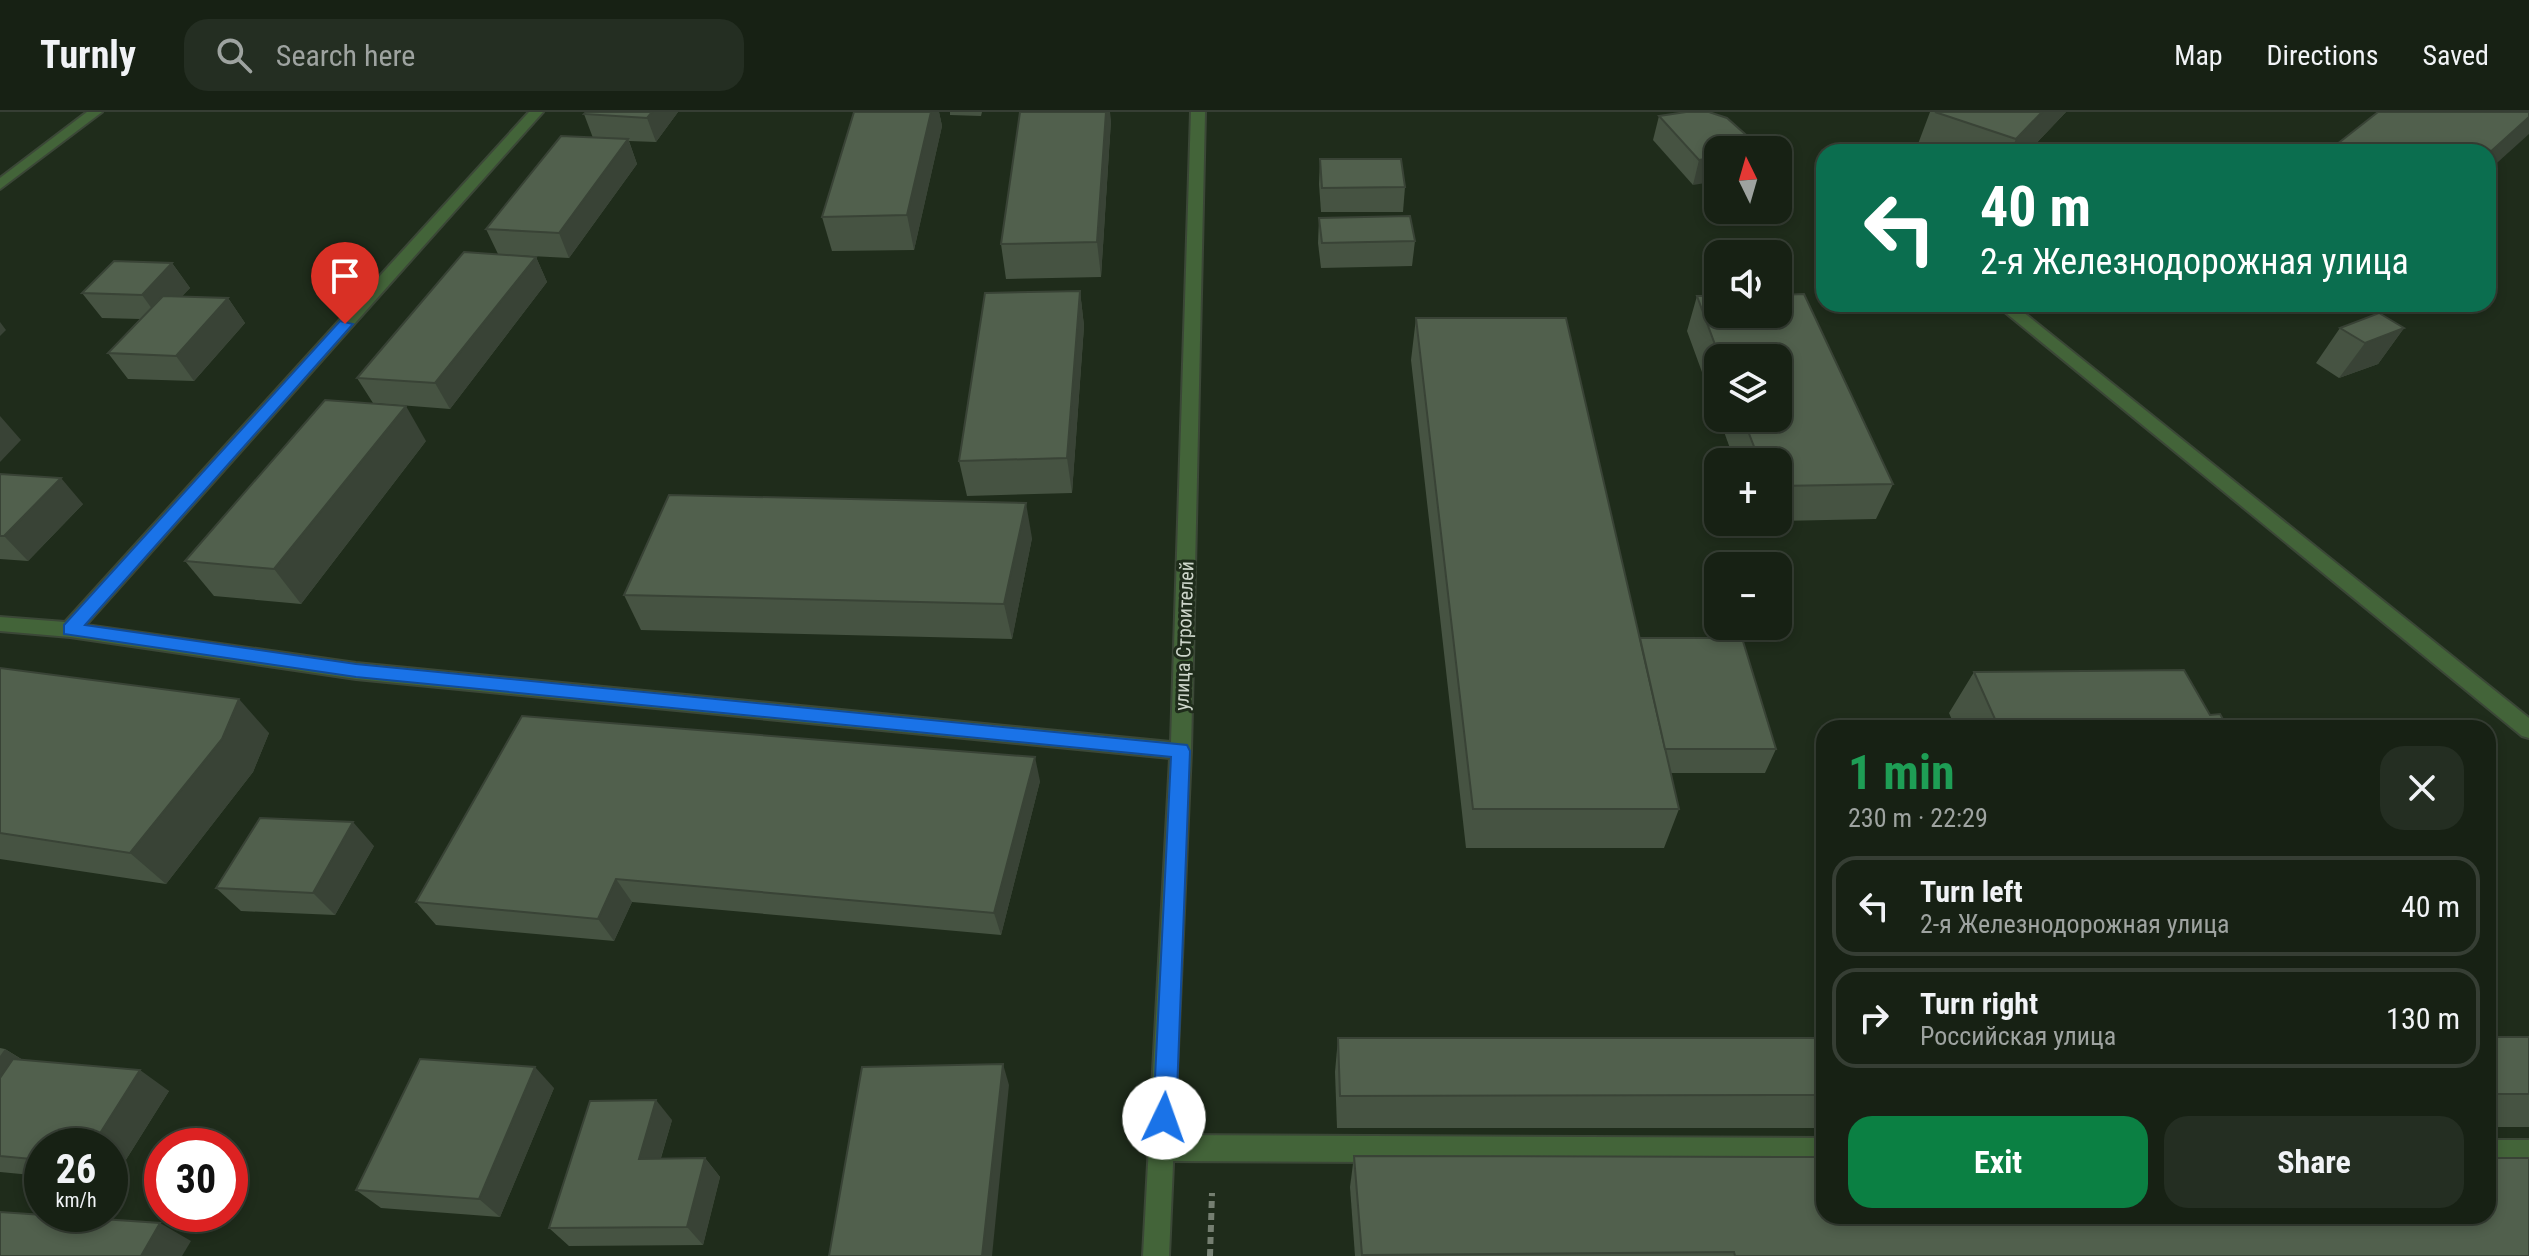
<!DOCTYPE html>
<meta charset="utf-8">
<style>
:root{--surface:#172114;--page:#242e22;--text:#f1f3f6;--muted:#9ea3a0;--line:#363e34;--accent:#0b8043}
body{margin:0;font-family:"Roboto Condensed",sans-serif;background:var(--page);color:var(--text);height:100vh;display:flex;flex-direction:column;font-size:30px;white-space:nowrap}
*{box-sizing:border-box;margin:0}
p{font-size:26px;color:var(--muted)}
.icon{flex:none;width:44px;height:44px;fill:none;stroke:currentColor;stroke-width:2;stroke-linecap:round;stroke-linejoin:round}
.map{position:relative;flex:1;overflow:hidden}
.sheet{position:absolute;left:1816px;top:608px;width:680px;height:504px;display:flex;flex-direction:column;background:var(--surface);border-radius:24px;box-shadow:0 4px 12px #0003,0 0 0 2px var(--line)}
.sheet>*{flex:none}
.top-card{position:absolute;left:1816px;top:32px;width:680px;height:168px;border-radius:24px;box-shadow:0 4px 12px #0003,0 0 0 2px var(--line);background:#0b6e4f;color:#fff;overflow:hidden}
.needle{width:52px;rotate:355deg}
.fabs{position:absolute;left:1704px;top:24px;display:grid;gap:16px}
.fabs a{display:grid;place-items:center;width:88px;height:88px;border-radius:16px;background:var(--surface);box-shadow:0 4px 12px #0003,0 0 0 2px var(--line);font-size:40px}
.speed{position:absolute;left:24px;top:1016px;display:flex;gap:16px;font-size:40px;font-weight:700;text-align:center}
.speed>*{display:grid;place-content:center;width:104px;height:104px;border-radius:50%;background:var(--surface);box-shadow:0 4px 12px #0003,0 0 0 2px var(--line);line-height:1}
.speed small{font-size:20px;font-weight:400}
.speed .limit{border:12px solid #d22;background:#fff;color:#111}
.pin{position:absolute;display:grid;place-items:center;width:68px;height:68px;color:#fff;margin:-82px -34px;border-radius:50% 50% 50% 0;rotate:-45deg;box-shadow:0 0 8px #0007}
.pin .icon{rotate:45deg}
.me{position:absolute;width:88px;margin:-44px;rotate:3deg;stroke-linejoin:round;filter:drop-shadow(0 0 6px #0008)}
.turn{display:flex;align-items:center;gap:28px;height:168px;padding:0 32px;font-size:36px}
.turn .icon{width:104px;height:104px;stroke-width:2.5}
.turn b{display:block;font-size:56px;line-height:68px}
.round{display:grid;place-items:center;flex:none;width:84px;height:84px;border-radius:24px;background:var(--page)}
.head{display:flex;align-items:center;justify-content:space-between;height:136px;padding:0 32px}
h1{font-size:48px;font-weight:700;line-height:60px;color:#1e9e55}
.primary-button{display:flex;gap:16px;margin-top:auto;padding:16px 32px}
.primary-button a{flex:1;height:92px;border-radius:24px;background:var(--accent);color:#fff;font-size:32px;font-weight:700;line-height:92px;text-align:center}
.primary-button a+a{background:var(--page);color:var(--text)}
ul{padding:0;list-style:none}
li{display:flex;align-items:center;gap:24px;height:100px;margin:0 16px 12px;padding:0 16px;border:4px solid var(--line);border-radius:24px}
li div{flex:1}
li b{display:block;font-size:30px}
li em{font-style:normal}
header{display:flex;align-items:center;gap:48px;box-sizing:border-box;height:112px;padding:0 40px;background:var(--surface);border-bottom:2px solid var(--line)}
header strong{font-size:38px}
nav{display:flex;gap:44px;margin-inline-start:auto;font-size:28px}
.search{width:560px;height:72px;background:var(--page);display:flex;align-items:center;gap:20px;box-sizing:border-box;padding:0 28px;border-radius:24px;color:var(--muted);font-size:30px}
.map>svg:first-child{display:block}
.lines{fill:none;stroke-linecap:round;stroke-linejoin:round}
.lane-casing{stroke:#3b4737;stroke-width:4}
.street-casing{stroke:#3b4737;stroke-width:4}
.path{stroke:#757f71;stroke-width:6;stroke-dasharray:7 5;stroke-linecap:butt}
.lane{fill:#436439;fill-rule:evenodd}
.street{fill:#436439;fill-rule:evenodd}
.wall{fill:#465342}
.shaded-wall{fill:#394336}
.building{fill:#51604d;stroke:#394336;stroke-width:2}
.route{fill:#1a73e8;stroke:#114b97;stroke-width:2}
.labels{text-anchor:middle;stroke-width:6;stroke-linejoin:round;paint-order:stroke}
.street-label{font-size:20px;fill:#cdd5ca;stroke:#1f2c1b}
</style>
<header>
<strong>Turnly</strong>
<div class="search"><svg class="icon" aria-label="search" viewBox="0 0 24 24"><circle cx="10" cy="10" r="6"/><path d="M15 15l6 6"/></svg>Search here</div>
<nav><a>Map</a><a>Directions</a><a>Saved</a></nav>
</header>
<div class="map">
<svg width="2529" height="1144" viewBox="0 0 2529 1144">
<rect width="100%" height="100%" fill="#1f2c1b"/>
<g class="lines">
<g class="lane-casing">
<g id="lane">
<polygon points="1995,192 2013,192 2529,606 2529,626 2522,624"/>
<polygon points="1163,1023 1824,1026 1824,1052 1163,1049 1154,1045 1150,1036 1154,1027"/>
<rect x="2488" y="1028" width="41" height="26"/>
</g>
</g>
<g class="street-casing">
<g id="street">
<polygon points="87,0 102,0 0,77 0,66"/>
<polygon points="529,0 543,0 86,513 356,551 1171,630 1191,0 1205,0 1191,639 1169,1144 1143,1144 1170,646 356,567 70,525 0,519 0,505 65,510"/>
</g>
</g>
<polyline class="path" points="1210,1144 1212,1081"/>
<use href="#lane" class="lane"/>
<use href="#street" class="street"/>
</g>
<g class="wall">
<polygon points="586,0 678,0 656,30 629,29 637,52 569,146 512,143 536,145 547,170 450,297 373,291 357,266 498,142 486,117 593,26 584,2"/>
<polygon points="854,0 939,0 942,14 914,138 832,139 822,105"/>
<polygon points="950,0 982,0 981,4 950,3"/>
<polygon points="1930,0 2066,0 2028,40 1915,40"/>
<polygon points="1659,4 1727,6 1693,73 1653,28"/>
<polygon points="1111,8 1101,165 1006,167 1001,132"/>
<polygon points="1320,47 1405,75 1403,100 1321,100 1319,72"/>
<polygon points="1319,106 1415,129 1412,154 1321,156 1318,131"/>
<polygon points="172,151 190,176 182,184 228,186 245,211 194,269 128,267 108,241 140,207 102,206 82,181"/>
<polygon points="1080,179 1084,214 1072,381 967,384 959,349"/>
<polygon points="1804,182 1893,372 1876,407 1778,409 1778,350 1735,350 1719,306 1778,306 1778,246 1718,246 1718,304 1687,219 1697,184 1718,184 1718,202 1778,202 1778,183"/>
<polygon points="2307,192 2341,192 2330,202"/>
<polygon points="1416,206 1640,526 1776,637 1765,661 1671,661 1679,697 1664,736 1466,736 1411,248"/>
<polygon points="2340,216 2404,216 2378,252 2339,266 2316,251"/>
<polygon points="426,329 301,492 214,484 185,449"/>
<polygon points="0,362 83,392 28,449 0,447"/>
<polygon points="1032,426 1012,527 641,518 624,483"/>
<polygon points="0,556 269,621 253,660 166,772 0,747"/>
<polygon points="1974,560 2210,603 2228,616 1845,616 1848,610 1952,608 1949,601"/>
<polygon points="1040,669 1001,823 632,790 614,829 436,813 416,790"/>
<polygon points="374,734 335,803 241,799 216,776"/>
<rect x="2488" y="925" width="41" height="90"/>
<polygon points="1338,926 1824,926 1824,1016 1337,1016 1335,960"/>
<polygon points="0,936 5,937 23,948 169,979 112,1070 110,1070 110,1034 42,1034 42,1064 0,1060"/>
<polygon points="554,976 500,1105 381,1096 356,1078"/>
<polygon points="672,1008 661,1046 705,1046 720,1065 703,1133 569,1134 549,1116"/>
<polygon points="1354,1044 2529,1144 1355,1144 1350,1075"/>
</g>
<g class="shaded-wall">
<polygon points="652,0 678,0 656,30 647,6"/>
<polygon points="931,0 939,0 942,14 914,138 907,103"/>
<polygon points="1106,0 1110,0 1111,8 1101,165 1097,130"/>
<polygon points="2042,0 2066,0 2028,40 2010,40 2016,27"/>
<polygon points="2529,5 2529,22 2488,59 2488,42"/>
<polygon points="628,27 637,52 569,146 559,121"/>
<polygon points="1718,45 1718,69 1693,73 1699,48"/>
<polygon points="536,145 547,170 450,297 435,271"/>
<polygon points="172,151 190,176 160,208 142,183"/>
<polygon points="1080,179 1084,214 1072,381 1067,346"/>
<polygon points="228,186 245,211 194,269 176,244"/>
<polygon points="0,210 6,218 0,224"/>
<polygon points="2404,216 2378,252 2339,266 2365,231"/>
<polygon points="406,294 426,329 301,492 274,457"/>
<polygon points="0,304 21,328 0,350"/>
<polygon points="61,366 83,392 28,449 4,424"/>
<polygon points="1026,391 1032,426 1012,527 1004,492"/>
<polygon points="239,587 269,621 253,660 166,772 130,741"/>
<polygon points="1035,645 1040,669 1001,823 994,801"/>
<polygon points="353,710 374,734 335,803 313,781"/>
<polygon points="616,767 632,790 614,829 598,807"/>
<polygon points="5,937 37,957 0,1013 0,944"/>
<polygon points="1003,952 1009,973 992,1144 982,1144"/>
<polygon points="535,955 554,976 500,1105 479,1087"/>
<polygon points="140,958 169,979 112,1070 110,1069 110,1034 92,1034"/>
<polygon points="656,988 672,1008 655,1065 639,1047"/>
<polygon points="705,1046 720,1065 703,1133 687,1115"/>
<polygon points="160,1111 191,1129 182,1144 141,1144"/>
</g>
<g class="building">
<polygon points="586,0 652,0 647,6 584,2"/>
<polygon points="854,0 931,0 907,103 822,105"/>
<polygon points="1020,0 1106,0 1097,130 1001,132"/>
<polygon points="1686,0 1709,0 1727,6 1763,38 1718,38 1718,45 1699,48 1659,4"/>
<polygon points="1935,0 2042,0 2016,27"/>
<polygon points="2378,0 2529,0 2529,5 2488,42 2488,40 2327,40"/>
<polygon points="561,24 628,27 559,121 486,117"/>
<polygon points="1320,47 1401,47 1405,75 1322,76"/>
<polygon points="1410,104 1415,129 1322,131 1319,106"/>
<polygon points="464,140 536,145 435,271 357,266"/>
<polygon points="114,149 172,151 142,183 82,181"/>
<polygon points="1080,179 1067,346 959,349 985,181"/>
<polygon points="1804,182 1893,372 1778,374 1778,350 1760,350 1743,306 1778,306 1778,246 1720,246 1697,184 1718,184 1718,202 1778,202 1778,183"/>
<polygon points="163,184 228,186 176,244 108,241"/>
<polygon points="2379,201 2404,216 2365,231 2340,216"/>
<polygon points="1416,206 1566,206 1679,697 1473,697"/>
<polygon points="325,288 406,294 274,457 185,449"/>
<polygon points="0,362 61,366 4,424 0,424"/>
<polygon points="669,383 1026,391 1004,492 624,483"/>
<polygon points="1640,526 1742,526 1776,637 1665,637"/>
<polygon points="0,556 239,587 222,627 130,741 0,721"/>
<polygon points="2184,558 2210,603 2220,602 2228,616 1850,616 1848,610 1995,607 1974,560"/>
<polygon points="522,604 1035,645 994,801 616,767 598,807 416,790"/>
<polygon points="260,706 353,710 313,781 216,776"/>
<rect x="2488" y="925" width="41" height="57"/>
<polygon points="1338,926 1824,926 1824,983 1340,984"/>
<polygon points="13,947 140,958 92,1034 42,1034 42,1048 0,1044 0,966"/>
<polygon points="420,947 535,955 479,1087 356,1078"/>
<polygon points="1003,952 982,1144 829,1144 862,955"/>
<polygon points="656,988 639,1047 705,1046 687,1115 549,1116 590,989"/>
<polygon points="1354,1044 1824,1045 1824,1104 2488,1104 2488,1046 2529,1046 2529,1144 1735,1144 1734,1140 1362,1143"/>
<polygon points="0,1100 160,1111 141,1144 0,1144"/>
</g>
<polygon class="route" points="340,209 353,212 85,513 356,552 1187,633 1190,639 1176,1006 1172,1013 1164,1017 1156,1013 1153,1006 1171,645 356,565 64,522 64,513"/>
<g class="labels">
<g class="street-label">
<text transform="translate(1184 524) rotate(-88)" y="7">улица Строителей</text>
</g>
</g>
</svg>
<div class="fabs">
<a><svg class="needle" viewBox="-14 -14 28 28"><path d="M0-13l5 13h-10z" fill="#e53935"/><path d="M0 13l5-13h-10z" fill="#9ea3a0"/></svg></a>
<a><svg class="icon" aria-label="sound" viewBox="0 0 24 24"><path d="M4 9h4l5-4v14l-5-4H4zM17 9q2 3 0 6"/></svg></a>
<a><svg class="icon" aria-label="layers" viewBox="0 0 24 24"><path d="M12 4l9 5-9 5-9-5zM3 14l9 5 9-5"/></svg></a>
<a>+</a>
<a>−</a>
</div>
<div class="speed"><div>26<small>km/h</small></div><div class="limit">30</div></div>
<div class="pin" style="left:345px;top:212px;background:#d93025"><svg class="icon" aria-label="arrive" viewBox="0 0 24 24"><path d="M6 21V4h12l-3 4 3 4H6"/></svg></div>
<svg class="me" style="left:1164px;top:1006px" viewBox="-20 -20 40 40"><circle r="19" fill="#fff"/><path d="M0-13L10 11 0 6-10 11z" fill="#1a73e8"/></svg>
<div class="top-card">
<div class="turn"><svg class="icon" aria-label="left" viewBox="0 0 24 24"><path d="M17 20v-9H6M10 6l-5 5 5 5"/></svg><div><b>40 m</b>2-я Железнодорожная улица</div></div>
</div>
<section class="sheet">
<div class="head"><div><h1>1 min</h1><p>230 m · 22:29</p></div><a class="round"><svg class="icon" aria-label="close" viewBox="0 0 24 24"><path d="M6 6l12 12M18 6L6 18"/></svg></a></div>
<ul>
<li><svg class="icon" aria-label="left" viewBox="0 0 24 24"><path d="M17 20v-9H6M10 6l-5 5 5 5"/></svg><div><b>Turn left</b><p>2-я Железнодорожная улица</p></div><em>40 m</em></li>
<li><svg class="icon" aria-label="right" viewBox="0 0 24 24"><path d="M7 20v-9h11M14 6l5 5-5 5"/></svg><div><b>Turn right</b><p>Российская улица</p></div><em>130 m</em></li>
</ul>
<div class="primary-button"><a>Exit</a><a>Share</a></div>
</section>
</div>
